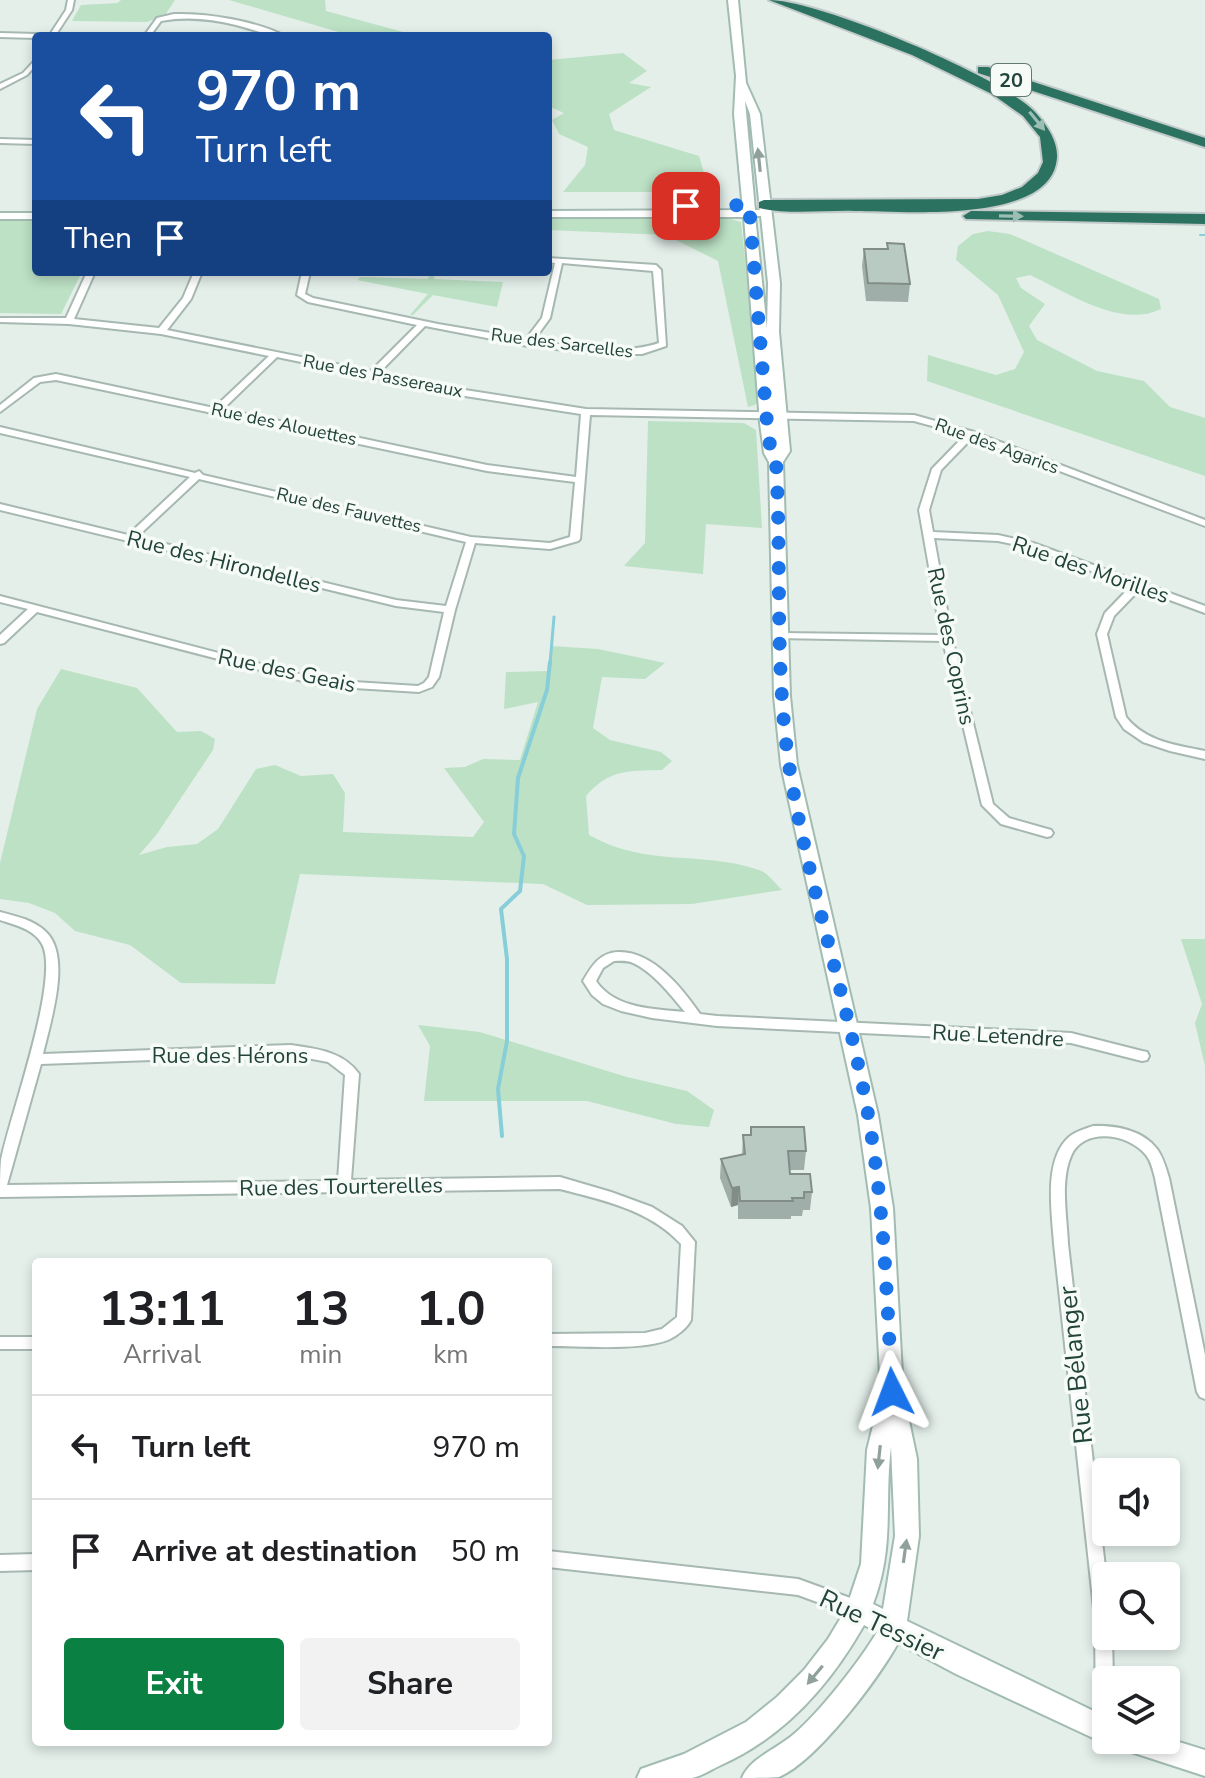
<!DOCTYPE html>
<meta charset="utf-8">
<style>
:root{--surface:#fff;--page:#f2f2f2;--text:#202124;--muted:#757577;--line:#e0e0e0;--accent:#0b8043}
body{margin:0;font-family:"Nunito Sans",sans-serif;background:var(--page);color:var(--text);height:100vh;display:flex;flex-direction:column;font-size:30px;white-space:nowrap}
*{box-sizing:border-box;margin:0}
p{font-size:26px;color:var(--muted)}
.icon{flex:none;width:44px;height:44px;fill:none;stroke:currentColor;stroke-width:2;stroke-linecap:round;stroke-linejoin:round}
.map{position:relative;flex:1;overflow:hidden}
.details{position:absolute;left:32px;top:1258px;width:520px;height:488px;display:flex;flex-direction:column;background:var(--surface);border-radius:8px;box-shadow:0 4px 12px #0003}
.details>*{flex:none}
.banner{position:absolute;left:32px;top:32px;width:520px;height:244px;border-radius:8px;box-shadow:0 4px 12px #0003;background:#1a4fa0;color:#fff;overflow:hidden}
.fabs{position:absolute;left:1092px;top:1458px;display:grid;gap:16px}
.fabs a{display:grid;place-items:center;width:88px;height:88px;border-radius:8px;background:var(--surface);box-shadow:0 4px 12px #0003;font-size:40px}
.pin{position:absolute;display:grid;place-items:center;width:68px;height:68px;color:#fff;margin:-34px;border-radius:16px;box-shadow:0 4px 12px #0006}
.me{position:absolute;width:88px;margin:-44px;rotate:357deg;stroke-linejoin:round;filter:drop-shadow(0 0 6px #0008)}
.turn{display:flex;align-items:center;gap:28px;height:168px;padding:0 32px;font-size:36px}
.turn .icon{width:104px;height:104px;stroke-width:2.5}
.turn b{display:block;font-size:56px;line-height:68px}
.then{display:flex;align-items:center;height:76px;padding:0 32px;background:#0003;gap:16px;font-size:30px}
.eta{display:flex;justify-content:space-evenly;align-items:center;height:136px;text-align:center}
.eta b{font-size:48px;font-weight:700;line-height:56px}
.button{display:flex;gap:16px;margin-top:auto;padding:16px 32px}
.button a{flex:1;height:92px;border-radius:8px;background:var(--accent);color:#fff;font-size:32px;font-weight:700;line-height:92px;text-align:center}
.button a+a{background:var(--page);color:var(--text)}
ul{padding:0;list-style:none}
li{display:flex;align-items:center;gap:24px;height:104px;padding:0 32px;border-top:2px solid var(--line)}
li div{flex:1}
li b{display:block;font-size:30px}
li em{font-style:normal}
.map>svg:first-child{display:block}
.green{fill:#bce1c5}
.lines{fill:none;stroke-linecap:round;stroke-linejoin:round}
.stream-far2{stroke:#88ced8;stroke-width:2}
.stream-far1{stroke:#88ced8;stroke-width:3}
.stream{stroke:#88ced8;stroke-width:4}
.street-casing{stroke:#a6b8b1;stroke-width:4}
.secondary-casing{stroke:#a2bcb2;stroke-width:4}
.highway-casing{stroke:#c1cac8;stroke-width:4}
.street{fill:#fff;fill-rule:evenodd}
.secondary{fill:#fff;fill-rule:evenodd}
.highway{fill:#2b7261;fill-rule:evenodd}
.wall{fill:#9faea8}
.shaded-wall{fill:#828d88}
.building{fill:#b9cac3;stroke:#828d88;stroke-width:2}
.oneway{fill:#9bbdb4}
.oneway2{fill:#90a19c}
.route{stroke:#1a73e8;stroke-width:14;stroke-dasharray:0 25.2}
.labels{text-anchor:middle;stroke-width:7;stroke-linejoin:round;paint-order:stroke}
.far-street-label{font-size:18px;fill:#224339;stroke:#f6fbf8}
.shield{fill:#f6fbf8;stroke:#627a72;stroke-width:2}
.shield-label{font-size:20px;font-weight:bold;fill:#224339}
.street-label{font-size:22px;fill:#224339;stroke:#f6fbf8}
.near-street-label{font-size:26px;fill:#224339;stroke:#f6fbf8}
</style>
<div class="map">
<svg width="1205" height="1778" viewBox="0 0 1205 1778">
<rect width="100%" height="100%" fill="#e4efea"/>
<g class="green">
<polygon points="121,0 175,0 165,15 147,22 72,21 81,5 118,3"/>
<polygon points="229,0 325,0 326,11 418,36 352,36"/>
<polygon points="623,53 647,71 629,83 651,87 609,114 614,130 699,156 708,186 697,192 563,192 585,165 588,147 559,134 552,120 564,113 548,106 548,60"/>
<polygon points="548,218 728,218 741,222 760,398 755,405 748,407 718,261 666,235 548,230"/>
<polygon points="0,220 36,220 36,272 82,272 61,314 0,313"/>
<path d="M988,231l22,3 149,65 2,10c-41,20 -94,-17 -131,-34l-14,3 5,10 24,16 -16,22 8,14 60,31 47,10 26,26 35,11v58l-278,-95 1,-26 68,20 19,-6 9,-17 -26,-57 -42,-35 2,-14 15,-12z"/>
<polygon points="430,272 435,272 434,279 503,282 497,307 433,295 413,315 410,315 428,294 357,280 361,277 428,279"/>
<polygon points="648,421 744,423 756,430 762,528 706,524 703,574 624,566 645,543"/>
<path d="M551,646l47,3 67,14 -20,16 -43,-2 -9,51 17,12 51,12 11,9 -10,9c-34,1 -53,-1 -76,26l3,39c58,33 112,15 170,35 8,2 16,13 23,20l-90,14 -105,1 -44,-21 -243,-10 -25,110 -94,-1 -51,-38 -55,-14 -20,-18 -26,-10 -29,-4v-36l37,-154 24,-40 76,19 40,44 24,-1 14,8 -2,11 -56,84 -18,21 28,-8 30,-3 21,-15 38,-60 19,-4 26,11 32,-2 12,19 -2,39 130,5 11,-15 -40,-54 21,-1 18,-8 37,1 18,-58 -34,7 2,-37 41,-1z"/>
<polygon points="1181,939 1205,939 1205,1066 1195,1023 1202,1004"/>
<polygon points="418,1025 480,1032 627,1077 687,1091 714,1110 709,1127 676,1124 587,1101 424,1101 430,1046"/>
</g>
<g class="lines">
<polyline class="stream-far2" points="1200,235 1205,235"/>
<polyline class="stream-far1" points="550,664 554,617"/>
<polyline class="stream" points="502,1136 498,1089 507,1041 507,959 501,909 520,891 524,856 514,834 518,778 547,690 550,662"/>
<g class="street-casing">
<g id="street">
<polygon points="68,0 74,0 72,10 55,36 49,36 66,10"/>
<path d="M174,14c35,-1 81,7 111,22 -17,0 -33,-7 -49,-11 -25,-6 -49,-9 -75,-4l-11,15h-6l13,-18z"/>
<polygon points="0,33 36,34 39,36 36,36 36,38 0,37"/>
<polygon points="36,59 36,65 27,75 0,89 0,84 23,73"/>
<polygon points="0,139 36,140 36,144 0,143"/>
<path d="M548,258l108,7 5,5 5,76 -24,8h-39l-75,-8 -103,-20 -46,47 86,17 121,19 328,6 60,17 231,88v6l-233,-88 -31,32 -12,40 4,22 65,3 35,8 172,63v7l-65,-24 -26,27 -7,18 19,83c20,25 50,28 79,34v8l-35,-8 -27,-9 -19,-13 -8,-12 -19,-83 8,-21 26,-27 -104,-39 -29,-6 -64,-3 18,100 41,166 16,14 42,12 2,3 -2,3 -4,1 -46,-13 -19,-19 -39,-164 -167,-3 -1,-2 5,-3 161,2 -22,-125 13,-41 33,-34 -51,-14 -324,-6 -10,124 -2,2 -28,8 -75,-6 -20,67 -16,67 -7,10 -13,5 -97,-6 -285,-74 -33,31 -4,1v-9l28,-26 -28,-7v-6l322,84 96,6 6,-3 5,-6 15,-65 -48,-6 -396,-96v-6l128,31 62,-58 -190,-44v-6l195,46 4,-2 4,4 268,62 79,6 20,-6 5,-55 -88,-11 -431,-91 -16,2 -40,30v-7l34,-27 22,-4 158,34 55,-52 -108,-22 -92,-10 -69,-2v-4h66l21,-46h8l-21,47 85,9 24,-30 11,-26h8l-11,27 -24,31 204,41 46,-46 -109,-23 -11,-7 5,-23h8l-5,22 8,4 125,26 88,15 16,-21 13,-55 -7,-1zM562,263l91,8 6,72c-39,13 -85,4 -125,-3l16,-22zM277,357l188,39 116,18 -5,63 -89,-12 -264,-56zM199,479l267,63 -20,64 -50,-6 -259,-63z"/>
<path d="M0,912c16,4 34,8 46,20 26,25 4,91 -3,122l248,-9c25,4 52,6 68,29l-8,106 209,-3 51,15 41,15 30,19 13,16 -4,78c-4,8 -14,16 -23,20 -29,11 -87,6 -120,6v-12l97,-1 17,-4 15,-12 4,-73c-31,-34 -78,-44 -121,-55l-560,8c0,-12 0,-26 1,-37 8,-42 60,-182 41,-216 -8,-15 -27,-19 -42,-24zM291,1055l37,7 17,13 -7,106 -331,4 34,-121z"/>
<path d="M618,952c35,-1 64,36 82,62l17,2 354,17 71,18 5,1 2,4 -2,4 -5,1 -71,-18 -354,-17 -65,-8 -31,-7 -18,-7 -11,-9 -9,-14c9,-15 16,-28 35,-29zM614,961c6,0 13,-1 19,2 20,9 38,32 52,49 -31,-3 -70,-3 -89,-31l7,-13z"/>
<path d="M1093,1126c22,-1 50,4 64,23 6,8 9,19 12,29l36,177v44l-5,-2 -3,-5 -42,-214c-2,-8 -4,-17 -9,-23 -18,-22 -63,-28 -75,1 -11,26 -4,60 -3,88l38,332v60h6l1,44h-7l-1,60 -6,-3 -3,-6 -1,-113 -41,-374c-2,-31 -11,-84 15,-107 7,-6 16,-8 24,-11z"/>
<rect x="0" y="1337" width="36" height="12"/>
<polygon points="548,1551 798,1579 864,1603 866,1609 864,1615 858,1617 798,1595 548,1567"/>
<polygon points="36,1554 36,1570 0,1571 0,1555"/>
</g>
</g>
<g class="secondary-casing">
<g id="secondary">
<path d="M728,0h10l8,83 14,31 20,169 -1,49 11,119 -7,11 7,234 7,69 81,350 15,93 10,184 14,67 2,77 -12,85 199,96v23h9l-9,4 -150,-70 -58,-31c-20,36 -81,118 -119,134 -10,1 -27,1 -37,1 8,-20 35,-29 52,-44 25,-21 66,-73 83,-102l-13,-7c-34,60 -80,112 -143,140 -9,4 -19,11 -29,13 -16,0 -38,0 -55,0l4,-9 43,-15 62,-32 31,-25 27,-27 24,-31 18,-30 15,-45 6,-114 14,-57 -10,-185 -13,-93 -77,-350 -7,-69 -5,-234 -5,-9 -4,-30 -16,-206h-196v-6l195,-1 -9,-96 2,-38zM745,101l5,13 10,96h-5zM755,216h6l7,67 -1,46zM891,1447l4,89 -12,73 -10,-5c22,-58 11,-100 18,-157z"/>
<rect x="0" y="213" width="36" height="6"/>
<polygon points="1166,1738 1205,1750 1205,1776 1122,1749 1118,1740 1166,1740"/>
</g>
</g>
<g class="highway-casing">
<g id="highway">
<path d="M769,0c49,0 229,75 265,111 13,14 27,33 22,53 -13,60 -155,47 -201,47 -30,-1 -66,4 -96,-3v-6l5,-2 214,-1 24,-4 20,-8 16,-14 5,-11 -3,-25 -17,-21 -31,-22 -80,-39z"/>
<polygon points="978,67 988,67 1205,138 1205,147 978,73"/>
<polygon points="971,211 1205,214 1205,224 966,219 963,216"/>
</g>
</g>
<use href="#street" class="street"/>
<use href="#secondary" class="secondary"/>
<use href="#highway" class="highway"/>
</g>
<g class="wall">
<polygon points="887,243 910,284 908,302 866,301 862,266 864,249 887,249"/>
<polygon points="751,1127 806,1151 804,1170 789,1170 790,1174 812,1192 810,1210 803,1210 802,1216 791,1216 791,1219 738,1219 738,1205 731,1207 720,1178 721,1159 742,1155 743,1135 750,1135"/>
</g>
<polygon class="shaded-wall" points="739,1187 738,1205 731,1207 732,1188"/>
<g class="building">
<polygon points="887,243 904,244 910,284 868,283 864,249 888,249"/>
<polygon points="751,1127 804,1127 806,1151 788,1151 790,1174 810,1174 812,1192 804,1192 804,1198 792,1198 793,1201 740,1201 739,1187 732,1188 721,1159 745,1154 743,1135 751,1135"/>
</g>
<defs><path id="oneway-solid" d="M-6-.8H1V-3.2L6.5 0L1 3.2V.8H-6Z" transform="scale(2)"/></defs>
<g class="oneway">
<use href="#oneway-solid" transform="translate(1037 121) rotate(51)"/>
<use href="#oneway-solid" transform="translate(1011 216) rotate(1)"/>
</g>
<g class="oneway2">
<use href="#oneway-solid" transform="translate(759 160) rotate(-96)"/>
<use href="#oneway-solid" transform="translate(879 1457) rotate(96)"/>
<use href="#oneway-solid" transform="translate(905 1551) rotate(-82)"/>
<use href="#oneway-solid" transform="translate(815 1675) rotate(130)"/>
</g>
<g class="lines">
<path class="route" d="M686,206l63,-1 18,218 4,30 5,9c6,100 -2,203 13,303 18,118 58,231 79,349 16,92 19,185 24,278"/>
</g>
<g class="labels">
<g class="far-street-label">
<text transform="translate(562 343) rotate(7)" y="6">Rue des Sarcelles</text>
<text transform="translate(383 376) rotate(11)" y="6">Rue des Passereaux</text>
<text transform="translate(284 424) rotate(12)" y="6">Rue des Alouettes</text>
<text transform="translate(997 446) rotate(20)" y="6">Rue des Agarics</text>
<text transform="translate(349 510) rotate(13)" y="6">Rue des Fauvettes</text>
</g>
<rect class="shield" x="991" y="64" width="40" height="32" rx="6"/>
<g class="shield-label">
<text x="1011" y="87">20</text>
</g>
<g class="street-label">
<text transform="translate(224 561) rotate(14)" y="8">Rue des Hirondelles</text>
<text transform="translate(1091 569) rotate(19)" y="8">Rue des Morilles</text>
<text transform="translate(952 646) rotate(78)" y="8">Rue des Coprins</text>
<text transform="translate(287 670) rotate(12)" y="8">Rue des Geais</text>
<text transform="translate(998 1035) rotate(3)" y="8">Rue Letendre</text>
<text x="230" y="1063">Rue des Hérons</text>
<text transform="translate(341 1186) rotate(-1)" y="8">Rue des Tourterelles</text>
</g>
<g class="near-street-label">
<text transform="translate(1075 1365) rotate(-96)" y="9">Rue Bélanger</text>
<text transform="translate(882 1625) rotate(25)" y="9">Rue Tessier</text>
</g>
</g>
</svg>
<div class="fabs">
<a><svg class="icon" aria-label="sound" viewBox="0 0 24 24"><path d="M4 9h4l5-4v14l-5-4H4zM17 9q2 3 0 6"/></svg></a>
<a><svg class="icon" aria-label="search" viewBox="0 0 24 24"><circle cx="10" cy="10" r="6"/><path d="M15 15l6 6"/></svg></a>
<a><svg class="icon" aria-label="layers" viewBox="0 0 24 24"><path d="M12 4l9 5-9 5-9-5zM3 14l9 5 9-5"/></svg></a>
</div>
<div class="pin" style="left:686px;top:206px;background:#d93025"><svg class="icon" aria-label="arrive" viewBox="0 0 24 24"><path d="M6 21V4h12l-3 4 3 4H6"/></svg></div>
<svg class="me" style="left:892px;top:1392px" viewBox="-20 -20 40 40"><path d="M0-17L14 15 0 8-14 15z" fill="#1a73e8" stroke="#fff" stroke-width="4"/></svg>
<div class="banner">
<div class="turn"><svg class="icon" aria-label="left" viewBox="0 0 24 24"><path d="M17 20v-9H6M10 6l-5 5 5 5"/></svg><div><b>970 m</b>Turn left</div></div>
<div class="then">Then<svg class="icon" aria-label="arrive" viewBox="0 0 24 24"><path d="M6 21V4h12l-3 4 3 4H6"/></svg></div>
</div>
<section class="details">
<div class="eta">
<div><b>13:11</b><p>Arrival</p></div>
<div><b>13</b><p>min</p></div>
<div><b>1.0</b><p>km</p></div>
</div>
<ul>
<li><svg class="icon" aria-label="left" viewBox="0 0 24 24"><path d="M17 20v-9H6M10 6l-5 5 5 5"/></svg><div><b>Turn left</b></div><em>970 m</em></li>
<li><svg class="icon" aria-label="arrive" viewBox="0 0 24 24"><path d="M6 21V4h12l-3 4 3 4H6"/></svg><div><b>Arrive at destination</b></div><em>50 m</em></li>
</ul>
<div class="button"><a>Exit</a><a>Share</a></div>
</section>
</div>
